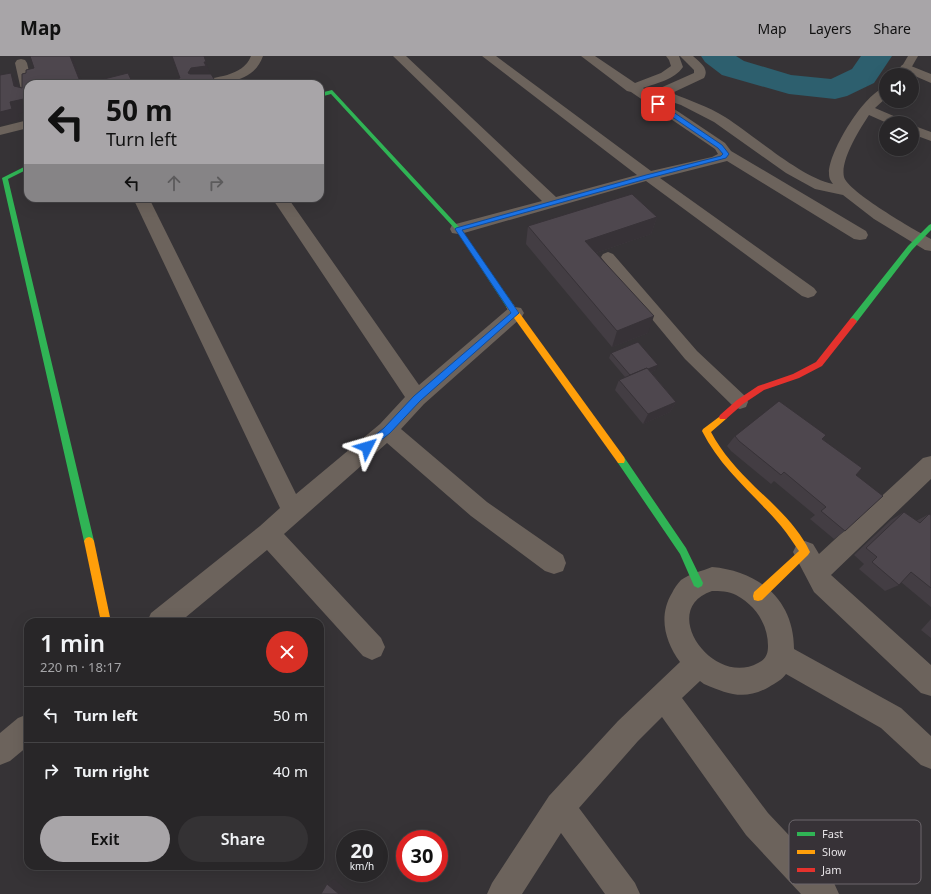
<!DOCTYPE html>
<meta charset="utf-8">
<style>
:root{--surface:#282628;--page:#343234;--text:#f1f3f6;--muted:#a5a5a8;--line:#444345;--accent:#a8a5a8}
body{margin:0;font-family:"Noto Sans",sans-serif;background:var(--page);color:var(--text);height:100vh;display:flex;flex-direction:column;font-size:15px;white-space:nowrap}
*{box-sizing:border-box;margin:0}
p{font-size:13px;color:var(--muted)}
.icon{flex:none;width:22px;height:22px;fill:none;stroke:currentColor;stroke-width:2;stroke-linecap:round;stroke-linejoin:round}
.map{position:relative;flex:1;overflow:hidden}
.drawer{position:absolute;left:24px;top:562px;width:300px;height:252px;display:flex;flex-direction:column;background:var(--surface);border-radius:12px;box-shadow:0 4px 16px #0002,0 0 0 1px var(--line)}
.drawer>*{flex:none}
.guide{position:absolute;left:24px;top:24px;width:300px;height:122px;border-radius:12px;box-shadow:0 4px 16px #0002,0 0 0 1px var(--line);background:#a8a5a8;color:#111;overflow:hidden}
.controls{position:absolute;left:879px;top:12px;display:grid;gap:8px}
.controls a{display:grid;place-items:center;width:40px;height:40px;border-radius:50%;background:var(--surface);box-shadow:0 4px 16px #0002,0 0 0 1px var(--line);font-size:20px}
.speed{position:absolute;left:336px;top:774px;display:flex;gap:8px;font-size:20px;font-weight:700;text-align:center}
.speed>*{display:grid;place-content:center;width:52px;height:52px;border-radius:50%;background:var(--surface);box-shadow:0 4px 16px #0002,0 0 0 1px var(--line);line-height:1}
.speed small{font-size:10px;font-weight:400}
.speed .limit{border:6px solid #d22;background:#fff;color:#111}
.pin{position:absolute;display:grid;place-items:center;width:34px;height:34px;color:#fff;margin:-17px;border-radius:8px;box-shadow:0 2px 6px #0006}
.me{position:absolute;width:44px;margin:-22px;rotate:50deg;stroke-linejoin:round;filter:drop-shadow(0 0 3px #0008)}
.turn{display:flex;align-items:center;gap:14px;height:84px;padding:0 16px;font-size:18px}
.turn .icon{width:52px;height:52px;stroke-width:2.5}
.turn b{display:block;font-size:28px;line-height:34px}
.lanes{display:flex;align-items:center;height:38px;padding:0 16px;background:#0003;justify-content:center;gap:20px;direction:ltr}
.lanes .off{opacity:.35}
.round{display:grid;place-items:center;flex:none;width:42px;height:42px;border-radius:21px;background:var(--page)}
.overview{display:flex;align-items:center;justify-content:space-between;height:68px;padding:0 16px}
h1{font-size:24px;font-weight:600;line-height:30px}
.action{display:flex;gap:8px;margin-top:auto;padding:8px 16px}
.action a{flex:1;height:46px;border-radius:24px;background:var(--accent);color:#111;font-size:16px;font-weight:600;line-height:46px;text-align:center}
.action a+a{background:var(--page);color:var(--text)}
ul{padding:0;list-style:none}
li{display:flex;align-items:center;gap:12px;height:56px;padding:0 16px;border-top:1px solid var(--line)}
li div{flex:1}
li b{display:block;font-size:15px}
li em{font-style:normal}
header{display:flex;align-items:center;gap:24px;box-sizing:border-box;height:56px;padding:0 20px;background:var(--accent);color:#111}
header strong{font-size:19px}
nav{display:flex;gap:22px;margin-inline-start:auto;font-size:14px}
.map>svg:first-child{display:block}
.lines{fill:none;stroke-linecap:round;stroke-linejoin:round}
.river{fill:#2d5f6e;fill-rule:evenodd}
.lane{fill:#6c635c;fill-rule:evenodd}
.street{fill:#6c635c;fill-rule:evenodd}
.fast{fill:#30b455;fill-rule:evenodd}
.slow{fill:#ff9f0a;fill-rule:evenodd}
.jam{fill:#e5322d;fill-rule:evenodd}
.wall{fill:#433d43}
.shaded-wall{fill:#373237}
.building{fill:#4e474e;stroke:#373237}
.route{fill:#1a73e8;stroke:#114b97}
.key{fill:#373237;stroke:#6c676c;stroke-width:1}
.key-label{font-size:11px;fill:#e6e3e6}
</style>
<header>
<strong>Map</strong>
<nav><a>Map</a><a>Layers</a><a>Share</a></nav>
</header>
<div class="map">
<svg width="931" height="838" viewBox="0 0 931 838">
<rect width="100%" height="100%" fill="#363336"/>
<g class="lines">
<polygon class="river" points="701,0 736,0 744,5 791,19 831,23 852,13 861,0 892,0 874,27 847,40 835,43 789,38 722,19 705,6"/>
<g class="lane">
<polygon points="908,0 918,0 910,14 902,14 901,12"/>
<polygon points="608,196 613,198 697,295 746,341 748,346 746,351 740,353 734,351 685,303 603,204 601,201 603,198"/>
</g>
<g class="street">
<path d="M251,0h12c-10,29 -44,28 -69,28l2,-3c18,-4 47,-4 55,-25z"/>
<path d="M393,0h13l150,141 81,-22 -155,-119h14l155,115 61,-14 6,-3 -3,-5 -84,-57 -4,-1 -46,-35h14l40,27 26,-10 10,-7 -2,-6 -3,-4h13l4,11c-9,13 -26,16 -40,21l82,55 6,8 135,80 2,4 -2,4 -6,1 -6,-1 -127,-78 -67,17 154,110 3,4 -3,4 -6,2 -6,-2 -156,-115 -182,52 -6,1 -6,-1 -2,-4 2,-4 90,-24z"/>
<path d="M680,0h13c6,6 17,12 11,22l-32,15c18,8 36,13 53,24 30,19 75,60 108,67 -3,-4 -4,-6 -4,-11 0,-22 36,-81 57,-86v11l-11,10 28,12 2,3h-18l-18,-8c-9,14 -29,45 -25,62 4,15 71,53 87,62v12l-6,-1 -51,-31 -31,-24 -28,-6 -29,-16 -72,-51 -33,-17 -18,-6 -6,-7 1,-3 36,-16v-3z"/>
<polygon points="21,3 25,4 27,7 32,28 28,28 28,42 23,41 22,38 15,7 17,4"/>
<polygon points="906,8 931,18 931,27 908,17 907,19 894,19 902,9"/>
<polygon points="28,64 28,72 0,79 0,71"/>
<polygon points="912,69 931,76 931,85 912,78"/>
<polygon points="133,142 149,142 296,438 380,368 405,341 272,142 288,142 419,329 509,252 515,251 521,252 524,257 521,262 424,348 401,373 487,446 563,499 566,507 563,515 554,518 545,515 471,460 387,387 284,478 381,582 385,591 381,600 372,604 363,600 267,494 180,566 147,566 151,557 260,470 280,452"/>
<polygon points="931,400 931,423 831,519 931,609 931,640 921,637 814,536 793,496 797,488 805,485 813,488 819,498 923,402"/>
<path d="M712,511c46,4 82,32 82,82l107,59 30,28v33l-10,-4 -40,-37 -95,-54c-4,6 -11,9 -17,13 -25,14 -41,7 -65,-3l-4,-3 -18,17 86,115 66,70 5,11h-38l-55,-59 -84,-118 -24,24 -59,67 56,75 5,11h-35l-44,-61 -39,61h-35l5,-11 57,-87 69,-75 62,-59c-15,-20 -22,-46 -8,-69 2,-4 5,-9 9,-13 8,-6 21,-9 31,-13zM712,535c7,0 17,0 24,4 19,10 32,29 32,51 0,8 -2,13 -10,17 -45,25 -101,-54 -46,-72z"/>
<polygon points="28,658 28,690 10,705 0,709 0,677 18,662"/>
</g>
<g class="fast">
<polygon points="332,34 460,172 513,248 513,252 507,252 456,174 331,38 320,41 320,37"/>
<polygon points="28,109 28,113 8,123 94,485 92,488 89,489 86,488 84,485 2,122"/>
<polygon points="931,168 931,174 912,194 856,267 850,267 850,263 908,190 929,169"/>
<polygon points="621,400 624,401 686,492 703,527 702,530 698,532 694,530 680,498 618,407 617,404 618,401"/>
</g>
<g class="slow">
<polygon points="510,247 513,248 624,401 625,404 624,407 618,407 507,252 506,250"/>
<path d="M723,358l3,1 1,2 -1,2 -15,13c11,21 27,38 44,55 20,19 43,39 55,65l-2,3 -46,45 -4,1 -4,-1 -1,-4 1,-4 45,-41c-6,-8 -11,-17 -18,-25 -27,-32 -60,-57 -79,-95l1,-2z"/>
<polygon points="89,481 92,482 94,485 111,566 101,566 84,485 86,482"/>
</g>
<polygon class="jam" points="853,262 857,265 856,267 822,310 799,322 764,334 743,348 726,363 720,363 719,361 720,359 737,344 758,330 793,318 816,306 850,263"/>
</g>
<g class="wall">
<polygon points="657,161 651,178 596,197 648,277 612,291 526,188 528,170"/>
<polygon points="611,297 656,314 651,316 676,346 670,356 643,368 615,334 619,324 625,321 609,302"/>
<polygon points="735,380 823,383 856,419 845,475 834,483 810,463 815,459 774,425 771,428 731,395 727,390"/>
<polygon points="904,456 916,465 929,458 931,459 931,551 901,526 899,529 885,535 859,513 864,508 854,499 891,464"/>
<polygon points="931,563 931,582 921,574"/>
</g>
<g class="shaded-wall">
<polygon points="70,0 72,0 83,28 81,28"/>
<polygon points="204,6 206,6 210,17 209,17 210,21 196,24 188,17 191,12"/>
<polygon points="11,17 18,29 22,41 14,30"/>
<polygon points="28,42 28,55 18,58 20,64 0,69 0,56 10,46"/>
<polygon points="657,161 651,178 581,202 585,185"/>
<polygon points="654,260 648,277 612,291 617,275"/>
<polygon points="658,309 656,314 628,325 630,320"/>
<polygon points="676,346 670,356 643,368 648,358"/>
<polygon points="334,823 352,838 339,838 327,828"/>
</g>
<g class="building">
<polygon points="30,0 70,0 81,28 28,28 28,42 10,46 12,53 0,56 0,19 11,17 14,30 22,32 22,18 26,17 26,14 34,12"/>
<polygon points="172,0 204,0 206,6 204,6 206,10 191,12 188,17 190,18 211,18 217,28 156,28 180,22"/>
<polygon points="128,17 133,28 97,28 96,25"/>
<polygon points="632,138 657,161 585,185 654,260 617,275 528,170"/>
<polygon points="638,286 658,309 648,313 647,312 630,319 611,297"/>
<polygon points="647,312 676,346 648,358 619,324"/>
<polygon points="779,345 826,379 822,383 862,412 856,419 883,440 845,475 821,455 826,451 784,416 781,419 739,385 735,380"/>
<polygon points="904,456 920,467 929,458 931,459 931,532 911,516 899,529 872,506 877,501 866,492"/>
<polygon points="327,828 339,838 321,838"/>
</g>
<polygon class="route" points="656,47 660,47 722,89 729,98 726,102 650,122 462,174 519,257 420,345 390,377 370,393 364,393 362,391 364,388 384,372 414,340 511,257 455,173 456,172 646,119 721,100 723,98 718,92 656,50"/>
<rect x="789" y="764" width="132" height="64" rx="6" class="key"/>
<rect x="797" y="776" width="18" height="4" fill="#30b455"/>
<rect x="797" y="794" width="18" height="4" fill="#ff9f0a"/>
<rect x="797" y="812" width="18" height="4" fill="#e5322d"/>
<g class="key-label">
<text x="822" y="782">Fast</text>
<text x="822" y="800">Slow</text>
<text x="822" y="818">Jam</text>
</g>
</svg>
<div class="controls">
<a><svg class="icon" aria-label="sound" viewBox="0 0 24 24"><path d="M4 9h4l5-4v14l-5-4H4zM17 9q2 3 0 6"/></svg></a>
<a><svg class="icon" aria-label="layers" viewBox="0 0 24 24"><path d="M12 4l9 5-9 5-9-5zM3 14l9 5 9-5"/></svg></a>
</div>
<div class="speed"><div>20<small>km/h</small></div><div class="limit">30</div></div>
<div class="pin" style="left:658px;top:48px;background:#d93025"><svg class="icon" aria-label="arrive" viewBox="0 0 24 24"><path d="M6 21V4h12l-3 4 3 4H6"/></svg></div>
<svg class="me" style="left:367px;top:391px" viewBox="-20 -20 40 40"><path d="M0-17L14 15 0 8-14 15z" fill="#1a73e8" stroke="#fff" stroke-width="4"/></svg>
<div class="guide">
<div class="turn"><svg class="icon" aria-label="left" viewBox="0 0 24 24"><path d="M17 20v-9H6M10 6l-5 5 5 5"/></svg><div><b>50 m</b>Turn left</div></div>
<div class="lanes"><svg class="icon" aria-label="left" viewBox="0 0 24 24"><path d="M17 20v-9H6M10 6l-5 5 5 5"/></svg><svg class="icon off" aria-label="ahead" viewBox="0 0 24 24"><path d="M12 20V5M6 11l6-6 6 6"/></svg><svg class="icon off" aria-label="right" viewBox="0 0 24 24"><path d="M7 20v-9h11M14 6l5 5-5 5"/></svg></div>
</div>
<section class="drawer">
<div class="overview"><div><h1>1 min</h1><p>220 m · 18:17</p></div><a class="round" style="background:#d93025;color:#fff"><svg class="icon" aria-label="close" viewBox="0 0 24 24"><path d="M6 6l12 12M18 6L6 18"/></svg></a></div>
<ul>
<li><svg class="icon" aria-label="left" viewBox="0 0 24 24"><path d="M17 20v-9H6M10 6l-5 5 5 5"/></svg><div><b>Turn left</b></div><em>50 m</em></li>
<li><svg class="icon" aria-label="right" viewBox="0 0 24 24"><path d="M7 20v-9h11M14 6l5 5-5 5"/></svg><div><b>Turn right</b></div><em>40 m</em></li>
</ul>
<div class="action"><a>Exit</a><a>Share</a></div>
</section>
</div>
